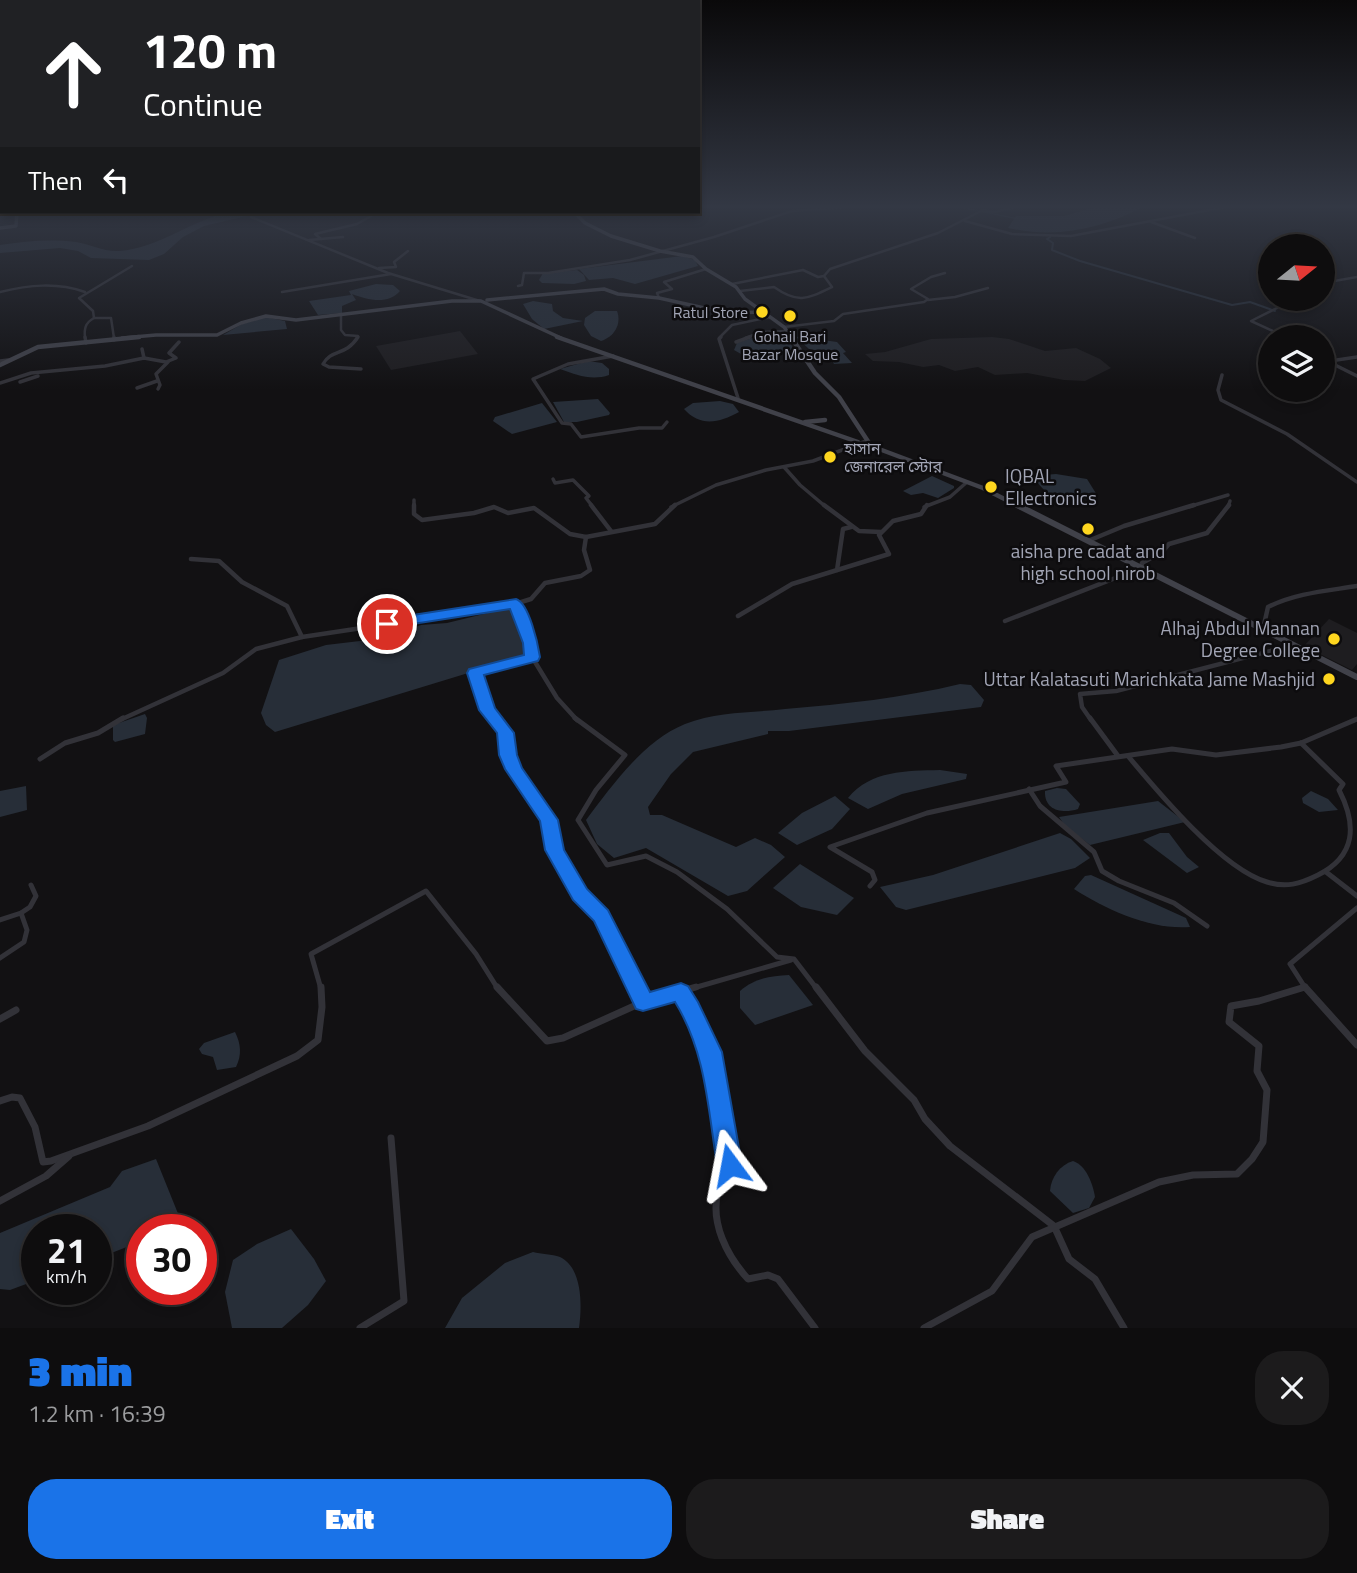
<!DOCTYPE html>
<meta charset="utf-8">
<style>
:root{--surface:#0e0d0e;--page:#1c1b1c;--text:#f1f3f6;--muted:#9b9c9e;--line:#2e2d2e;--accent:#1a73e8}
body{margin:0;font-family:"Titillium Web","Noto Sans Bengali",sans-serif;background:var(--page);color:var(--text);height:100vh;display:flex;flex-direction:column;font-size:26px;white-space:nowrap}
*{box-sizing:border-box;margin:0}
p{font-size:23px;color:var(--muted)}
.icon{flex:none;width:38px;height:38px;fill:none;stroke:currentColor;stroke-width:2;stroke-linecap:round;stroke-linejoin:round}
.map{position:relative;height:1328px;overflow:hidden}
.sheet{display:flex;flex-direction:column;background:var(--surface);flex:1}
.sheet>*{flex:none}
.guide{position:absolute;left:0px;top:0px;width:700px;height:214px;box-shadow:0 4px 10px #0003,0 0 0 2px var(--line);background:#202124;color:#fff;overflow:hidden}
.needle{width:46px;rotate:72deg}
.tools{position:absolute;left:1258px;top:234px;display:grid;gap:14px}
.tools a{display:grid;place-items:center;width:77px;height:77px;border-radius:50%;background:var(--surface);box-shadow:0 4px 10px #0003,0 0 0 2px var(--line);font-size:35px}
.speed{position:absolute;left:21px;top:1214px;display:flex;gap:14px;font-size:35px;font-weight:700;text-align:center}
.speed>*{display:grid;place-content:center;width:91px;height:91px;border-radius:50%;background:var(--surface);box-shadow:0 4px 10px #0003,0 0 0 2px var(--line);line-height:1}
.speed small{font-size:18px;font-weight:400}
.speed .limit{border:10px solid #d22;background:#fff;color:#111}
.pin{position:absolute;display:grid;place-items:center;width:60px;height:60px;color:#fff;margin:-30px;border:4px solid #fff;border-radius:50%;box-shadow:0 2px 7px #0007}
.me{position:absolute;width:77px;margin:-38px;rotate:347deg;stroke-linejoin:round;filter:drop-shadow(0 0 5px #0008)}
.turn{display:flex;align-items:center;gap:24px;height:147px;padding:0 28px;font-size:32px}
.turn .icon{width:91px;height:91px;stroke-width:2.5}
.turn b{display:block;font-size:49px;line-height:60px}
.then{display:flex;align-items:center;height:66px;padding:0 28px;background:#0003;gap:14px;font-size:26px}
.round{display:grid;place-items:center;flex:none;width:74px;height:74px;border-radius:28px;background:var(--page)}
.head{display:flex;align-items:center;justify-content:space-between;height:119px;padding:0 28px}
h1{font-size:42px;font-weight:800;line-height:52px;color:var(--accent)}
.cta{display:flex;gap:14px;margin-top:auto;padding:14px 28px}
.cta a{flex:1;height:80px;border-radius:28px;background:var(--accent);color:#fff;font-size:28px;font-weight:800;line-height:80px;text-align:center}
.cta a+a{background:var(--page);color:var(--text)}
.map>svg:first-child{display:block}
.built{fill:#1e1d20}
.water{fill:#272e38}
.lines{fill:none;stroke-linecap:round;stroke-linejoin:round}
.stream{stroke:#272e38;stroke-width:2}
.river{fill:#272e38;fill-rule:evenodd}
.street-far4{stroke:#323238;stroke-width:2.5}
.street-far3{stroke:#323238;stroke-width:3.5}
.street-far2{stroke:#323238;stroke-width:4.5}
.street-far1{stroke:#323238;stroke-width:5}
.street{stroke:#323238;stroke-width:7}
.secondary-far2{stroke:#404149;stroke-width:3.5}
.secondary-far1{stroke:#404149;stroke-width:4.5}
.secondary{stroke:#404149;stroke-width:6}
.route{fill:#1a73e8;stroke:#114b97;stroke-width:2}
.poi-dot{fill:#fed61f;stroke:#0d0c0e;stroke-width:2.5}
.labels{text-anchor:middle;stroke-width:5;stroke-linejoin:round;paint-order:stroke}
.far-poi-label{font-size:16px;fill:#a2a5b5;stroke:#0d0c0e;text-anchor:end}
.poi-label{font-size:19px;fill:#a2a5b5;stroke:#0d0c0e;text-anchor:end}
</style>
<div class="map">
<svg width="1357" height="1328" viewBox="0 0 1357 1328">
<rect width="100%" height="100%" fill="#121113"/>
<g class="built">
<polygon points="460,331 478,354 391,370 376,346"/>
<polygon points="992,337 1009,339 1045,351 1076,348 1100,359 1111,368 1085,381 1064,380 1027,373 995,375 978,367 955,371 939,365 923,367 899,362 873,361 865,354 885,352 931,339"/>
<polygon points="1329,619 1357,633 1357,664 1352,670 1304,646"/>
</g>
<g class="water">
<path d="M1103,205h43c-43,24 -89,34 -138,23l8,-12h48z"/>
<path d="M231,212h33l-60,14 -21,11 -19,17 -15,6 -58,-2 -13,-7 -18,-3 -60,5v-8c26,-4 50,-6 76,-3 14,2 28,10 43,9 41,-3 71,-31 112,-39z"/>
<polygon points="682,256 695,260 698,266 635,284 613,278 589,280 579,269"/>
<polygon points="577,270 584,275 586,281 574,284 542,283 539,280 543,273"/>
<path d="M376,284l17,1 7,6c-12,14 -32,9 -48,3l4,6 -14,6v7l-24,2 -9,-14 42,-6 -2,-4z"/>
<polygon points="533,301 552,304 553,311 563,318 583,321 544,329 532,319 523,304"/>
<path d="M595,311h22c5,13 -3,26 -16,30l-10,-5 -7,-11 1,-7z"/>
<polygon points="266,317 285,321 287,329 223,335 242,324"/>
<polygon points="810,335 816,339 837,342 846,352 843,353 852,363 834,364 827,352 809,349 796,337"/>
<polygon points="777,336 788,337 794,351 741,354 734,350 737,343 752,338"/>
<path d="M588,361l14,2 7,6v6c-17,6 -33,0 -49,-6z"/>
<polygon points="598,399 610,413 609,415 577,422 564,422 553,402"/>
<path d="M720,401l13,3 6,8c-20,11 -39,15 -55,-3l9,-6z"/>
<polygon points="542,403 557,422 512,434 493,421 495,417"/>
<path d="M1056,474l31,5 10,16c-7,5 -13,4 -22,5 -22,0 -30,-6 -42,-24z"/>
<polygon points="932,476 954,486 954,488 938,498 923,493 911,495 903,491"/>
<polygon points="508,608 517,614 526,646 524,656 275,732 266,725 261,713 279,660 326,645 385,638 421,625 447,623"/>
<path d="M960,684l11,1 13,15 -3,7 -192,24h-21v3l-75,18 -22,22 -23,33 2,8h12l74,32 19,-9 16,7 14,12 -38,34 -19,5 -82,-48 -32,10 -17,-14 -11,-24c26,-34 57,-79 99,-96 32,-13 66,-11 100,-15 60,-5 117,-11 175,-25z"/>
<polygon points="145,714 147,718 145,734 115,742 113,740 113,725"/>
<path d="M940,770l27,4 -1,5 -64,15 -34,15 -20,-11c23,-28 58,-27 92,-28z"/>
<polygon points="26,786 27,810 0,817 0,791"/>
<path d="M1057,788l9,1 14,15 -2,5c-15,5 -34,2 -33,-18z"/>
<polygon points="1311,791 1328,799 1338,810 1319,812 1303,803 1302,798"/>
<polygon points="835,796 850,809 832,829 797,845 778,833 802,813"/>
<polygon points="1158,801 1185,822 1090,845 1065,826 1059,817"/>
<polygon points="1060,833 1071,839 1090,858 1075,868 906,910 896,907 880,887 933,875"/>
<polygon points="1160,833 1169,833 1187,857 1199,867 1187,873 1143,840"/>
<polygon points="800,864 854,898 837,915 801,907 773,888"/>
<path d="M1091,875l95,43 4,9c-40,3 -83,-17 -116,-38l11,-13z"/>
<path d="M789,975l24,30 -58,20 -15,-17v-17c15,-13 30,-15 49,-16z"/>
<path d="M235,1032c6,12 7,23 1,35l-19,3 -4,-13 -11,-3 -3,-5 5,-6z"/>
<polygon points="156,1159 179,1216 164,1230 142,1230 142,1241 96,1259 96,1230 37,1230 37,1280 10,1290 0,1289 0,1233 110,1187 122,1171"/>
<path d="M1073,1161c13,4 20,23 22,36l-6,11 -16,5 -23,-22c1,-14 10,-26 23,-30z"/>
<polygon points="291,1229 314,1259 326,1281 308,1305 282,1328 232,1328 225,1292 233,1260 257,1244"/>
<path d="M533,1252c8,2 19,2 27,5 23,11 22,50 19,71h-134l17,-30 43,-35z"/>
</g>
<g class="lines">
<polyline class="stream" points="1050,237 1047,239 1053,243 1052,250 1080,261 1232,305 1250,302 1275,311"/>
<polygon class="river" points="946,205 953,205 1027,220 1025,221"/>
<g class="street-far4">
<polyline points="1264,205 1285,205"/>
<polyline points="0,212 16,212"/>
<polyline points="251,217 388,273 480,301"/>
<polyline points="965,221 1012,234 1071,236 1236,205"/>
<polyline points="1151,222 1195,238"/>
<polyline points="321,239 315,234 357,224 378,212"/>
<polyline points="309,240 343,237"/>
<polyline points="379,268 396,267 394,262 408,251"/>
<polyline points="1323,283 1357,277"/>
<polyline points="732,284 803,270 818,277 824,276"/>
<polyline points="518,286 522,285 524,273 548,273 630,260 714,237 792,211 874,205"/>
<path d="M740,291l34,-4c24,17 33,12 58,0l-8,-11 6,-7 108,-36 45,-23 11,2 31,-7"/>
<path d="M0,292c29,-7 56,-10 85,0"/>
<polyline points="282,292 391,274"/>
<polyline points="659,298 657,293 672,289 664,282 706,269"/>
<polyline points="1278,299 1279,307 1251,321 1288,338"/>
<polyline points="928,300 955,297 988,288"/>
<polyline points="341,314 341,330 345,335 358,336 357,338"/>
<polyline points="784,327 834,321 843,314 924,302 928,299 911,289 931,277 945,273"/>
<path d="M85,338c-1,-9 0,-15 9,-20"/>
<polyline points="114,338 111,318 94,318 93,311 79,298 132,266"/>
<polyline points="719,338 732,325 770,317"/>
<polyline points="745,338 762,332 787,331"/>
</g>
<g class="street-far3">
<polyline points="85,337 86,343"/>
<polyline points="114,337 114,340"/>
<path d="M358,337c-13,20 -26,11 -35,27l6,3 32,2"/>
<polyline points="721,337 719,339 738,398"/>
<polyline points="1285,337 1288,338"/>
<polyline points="736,342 750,337"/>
<polyline points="142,349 144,358"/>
<polyline points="613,356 568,364 533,379 562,423 571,424 581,437 639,428 662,428 667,422"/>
<polyline points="1325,360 1357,376"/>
<polyline points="0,361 8,360"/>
<polyline points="1330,361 1357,357"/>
<polyline points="1222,375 1218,390 1221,400 1287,434 1357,482"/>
<polyline points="20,382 38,376"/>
<polyline points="0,383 31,373 105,366 144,358 166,362 176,358 169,353 179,342"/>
<polyline points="137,388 157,381"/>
<polyline points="158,389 160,385 156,374 168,362"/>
<polyline points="784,467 800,485 826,507"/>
<polyline points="553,479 555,483 573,480 589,496 586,498 593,507"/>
<polyline points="414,500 414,507"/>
<polyline points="671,507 716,485 766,470 813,461 866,441"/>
<polyline points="924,507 950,497 967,482"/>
<polyline points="1188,507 1228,495"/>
<polyline points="1228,507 1230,501"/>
</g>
<g class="street-far2">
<polyline points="414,505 414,514 422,520 474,513 494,507 508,513 534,508 570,534 586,537"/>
<polyline points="591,505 611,531"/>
<polyline points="824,505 859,531 881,532"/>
<polyline points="1088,541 1124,526 1194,505"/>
<polyline points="191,559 219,561 242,582 287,606 302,637"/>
<polyline points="837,570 843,529 851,527"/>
<polyline points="516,603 532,657"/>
<polyline points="738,616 792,584 889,554 879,535 893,521 921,514 927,505"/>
<polyline points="1005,621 1141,568 1142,563 1162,552 1169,544 1207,533 1229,505"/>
<path d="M1263,629l5,-22c28,-14 58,-16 89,-21"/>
<polyline points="120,720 223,673 256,649 302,637 508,606 531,599 545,583 581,576 590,570 584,550 586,537 655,524 675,505"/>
<polyline points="495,720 487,710 475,672 532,657 557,698 577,720"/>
<polyline points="1091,720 1082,707 1080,694 1116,691 1293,645"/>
</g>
<g class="street-far1">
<polyline points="493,718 506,733 508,755 514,769 549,820 555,850 580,895 601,915 637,989"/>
<polyline points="575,718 625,755 596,790 578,820 607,865 646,856 677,872 727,909 777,957 794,959 817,989"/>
<polyline points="1090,718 1118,756"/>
<path d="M1128,756c30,36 94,113 139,126 19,6 33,2 51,-7 38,-19 39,-50 21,-85l4,-6 -42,-41"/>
<polyline points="40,759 65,743 98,733 123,718"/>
<polyline points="1029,789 1040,806 1094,852 1102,871 1119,881 1174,903 1207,926"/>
<polyline points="1326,872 1357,896"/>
<polyline points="870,886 875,880 872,872 830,847 927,813 1066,782 1056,766 1172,749 1216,755 1281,747 1301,743 1357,719"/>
<polyline points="0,920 21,913"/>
<polyline points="0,958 24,942 27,930 21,913 30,907 36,896 31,885"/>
<polyline points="321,989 311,954 426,891 476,954 498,989"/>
<polyline points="690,989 791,960"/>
<polyline points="1300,989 1305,987"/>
<polyline points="1306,989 1290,964 1357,908"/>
</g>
<g class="street">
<polyline points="497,987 547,1041 563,1038 643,1002 696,987"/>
<polyline points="637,987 643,1002"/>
<polyline points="816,987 865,1051 914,1100 925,1119 950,1146 1054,1226 1069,1259 1095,1279 1124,1328"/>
<polyline points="1305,987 1357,1045"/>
<path d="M681,992c26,42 34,85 41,132 2,13 6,25 7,37 1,9 -9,20 -11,30 -8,32 9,65 30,88l20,-4 10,4 37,49"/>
<polyline points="0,1019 16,1010"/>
<polyline points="0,1101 12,1097 20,1098 35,1127 43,1162 51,1161 148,1126 297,1056 318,1040 322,1007 321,987"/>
<polyline points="0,1201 46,1176 69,1156"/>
<polyline points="360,1328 404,1301 391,1138"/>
<polyline points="924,1328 992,1291 1032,1237 1159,1182 1193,1175 1237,1174 1252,1159 1263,1142 1267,1090 1257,1071 1259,1046 1229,1022 1231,1006 1259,1001 1305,987"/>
</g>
<g class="secondary-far2">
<polyline points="574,212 585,223 611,236 660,251 693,257 706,269 736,287 745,299 784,327 792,338"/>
<polyline points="0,228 16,226 17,212"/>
<polyline points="487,300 604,289 618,294 659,298 727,313 763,312"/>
<polyline points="122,338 156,335 217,335 241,323 266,316 296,320 452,301 481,301 561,338"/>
</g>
<g class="secondary-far1">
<polyline points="557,337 858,442"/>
<polyline points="791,337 815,373 839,397 871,446 983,488 1020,507"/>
<polyline points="0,365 38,347 139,337"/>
<polyline points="805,422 825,420"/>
</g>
<polyline class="secondary" points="1017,505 1357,677"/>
</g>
<linearGradient id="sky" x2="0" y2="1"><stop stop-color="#0a090a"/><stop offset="0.53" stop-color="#333844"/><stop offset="1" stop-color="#333844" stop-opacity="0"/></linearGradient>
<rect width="1357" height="390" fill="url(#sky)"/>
<path class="route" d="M516,599c13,4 22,45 24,58l-2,4 -54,14 11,33 19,25 3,22 5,13 36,52 6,30 23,39 21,21 42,82 31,-9 7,3 10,16 24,50 20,113 -4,8 -8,3 -9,-3 -4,-8c-9,-56 -11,-113 -42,-163l-32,9 -7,-2 -42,-88 -21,-21 -28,-50 -5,-29 -35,-52 -6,-14 -2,-22 -18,-23 -12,-37 2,-4 55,-14 -1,-12 -13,-34 -123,19 -7,-4 7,-5z"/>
<g class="poi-dot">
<circle cx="762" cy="312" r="7"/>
<circle cx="790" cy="316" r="7"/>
<circle cx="830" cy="457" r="7"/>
<circle cx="991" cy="487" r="7"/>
<circle cx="1088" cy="529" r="7"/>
<circle cx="1334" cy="639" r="7"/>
<circle cx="1329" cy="679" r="7"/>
</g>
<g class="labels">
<g class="far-poi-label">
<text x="748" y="318">Ratul Store</text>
<text x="790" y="342" text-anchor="middle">Gohail Bari<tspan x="790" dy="18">Bazar Mosque</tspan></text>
<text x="844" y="454" text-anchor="start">হাসান<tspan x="844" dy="18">জেনারেল স্টোর</tspan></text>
</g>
<g class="poi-label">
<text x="1005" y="483" text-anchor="start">IQBAL<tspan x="1005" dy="22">Ellectronics</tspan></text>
<text x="1088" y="558" text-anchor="middle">aisha pre cadat and<tspan x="1088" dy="22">high school nirob</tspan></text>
<text x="1320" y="635">Alhaj Abdul Mannan<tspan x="1320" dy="22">Degree College</tspan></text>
<text x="1315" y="686">Uttar Kalatasuti Marichkata Jame Mashjid</text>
</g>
</g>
</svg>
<div class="tools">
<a><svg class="needle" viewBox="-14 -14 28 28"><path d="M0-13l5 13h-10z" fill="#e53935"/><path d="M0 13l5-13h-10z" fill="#9b9c9e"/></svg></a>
<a><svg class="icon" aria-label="layers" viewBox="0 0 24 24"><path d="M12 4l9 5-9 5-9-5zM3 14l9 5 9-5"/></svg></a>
</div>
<div class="speed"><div>21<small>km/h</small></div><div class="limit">30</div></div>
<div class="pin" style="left:387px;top:624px;background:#d93025"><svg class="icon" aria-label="arrive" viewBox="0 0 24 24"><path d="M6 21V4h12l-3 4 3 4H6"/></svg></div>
<svg class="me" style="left:730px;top:1165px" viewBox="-20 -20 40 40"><path d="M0-17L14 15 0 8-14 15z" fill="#1a73e8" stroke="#fff" stroke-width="4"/></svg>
<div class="guide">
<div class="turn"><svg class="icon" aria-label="ahead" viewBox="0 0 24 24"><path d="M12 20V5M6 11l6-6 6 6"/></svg><div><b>120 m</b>Continue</div></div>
<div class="then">Then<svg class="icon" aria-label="left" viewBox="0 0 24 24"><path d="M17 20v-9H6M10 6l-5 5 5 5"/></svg></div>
</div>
</div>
<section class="sheet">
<div class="head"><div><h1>3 min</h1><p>1.2 km · 16:39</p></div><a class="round"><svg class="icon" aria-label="close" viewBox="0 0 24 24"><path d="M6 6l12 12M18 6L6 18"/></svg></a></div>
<div class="cta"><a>Exit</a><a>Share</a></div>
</section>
